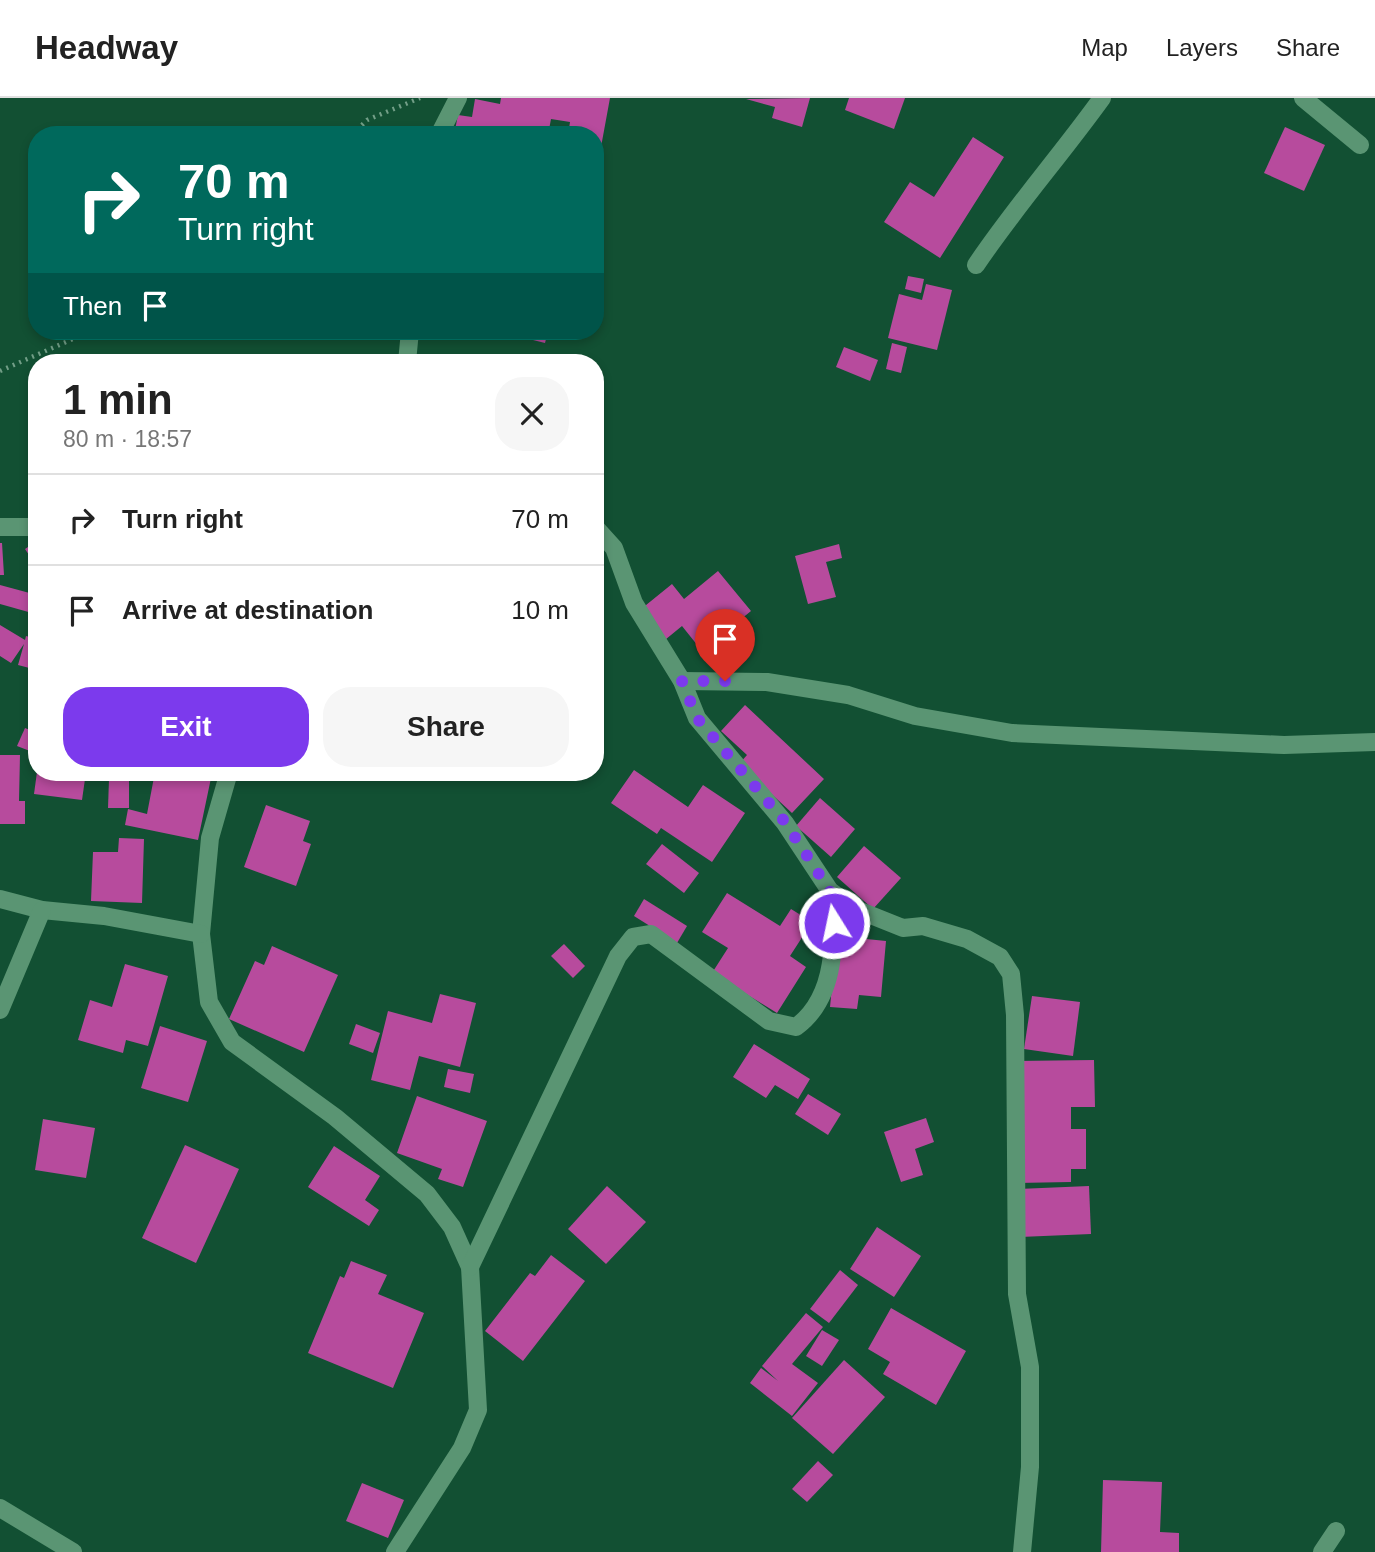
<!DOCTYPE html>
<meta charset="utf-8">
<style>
:root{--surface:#fff;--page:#f6f6f6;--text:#222;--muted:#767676;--line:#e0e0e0;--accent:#7c3aed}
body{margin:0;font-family:Arial,sans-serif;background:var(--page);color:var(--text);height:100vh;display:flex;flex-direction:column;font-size:26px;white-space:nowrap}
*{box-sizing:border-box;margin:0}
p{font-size:23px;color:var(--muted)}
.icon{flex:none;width:38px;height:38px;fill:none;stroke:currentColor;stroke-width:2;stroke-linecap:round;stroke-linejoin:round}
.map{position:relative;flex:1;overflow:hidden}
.side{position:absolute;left:28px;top:256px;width:576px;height:427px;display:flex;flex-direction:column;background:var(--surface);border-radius:28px;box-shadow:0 4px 10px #0003}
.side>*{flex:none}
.top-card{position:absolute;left:28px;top:28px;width:576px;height:214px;border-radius:28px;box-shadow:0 4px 10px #0003;background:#00695c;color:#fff;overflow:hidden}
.pin{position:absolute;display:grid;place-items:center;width:60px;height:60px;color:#fff;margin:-72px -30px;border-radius:50% 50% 50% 0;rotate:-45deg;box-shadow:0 0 7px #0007}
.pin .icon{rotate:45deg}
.me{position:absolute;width:77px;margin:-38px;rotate:350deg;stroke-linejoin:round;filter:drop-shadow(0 0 5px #0008)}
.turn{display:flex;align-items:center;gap:24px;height:147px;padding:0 35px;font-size:32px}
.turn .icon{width:91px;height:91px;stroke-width:2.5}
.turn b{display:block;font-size:49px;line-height:60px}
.then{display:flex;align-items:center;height:66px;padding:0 35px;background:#0003;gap:14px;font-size:26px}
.round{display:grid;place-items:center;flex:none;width:74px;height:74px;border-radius:28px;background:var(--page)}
.head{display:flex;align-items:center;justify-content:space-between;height:119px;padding:0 35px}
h1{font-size:42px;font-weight:800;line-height:52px}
.primary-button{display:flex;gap:14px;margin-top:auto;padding:14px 35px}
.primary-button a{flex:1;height:80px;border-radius:28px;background:var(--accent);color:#fff;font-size:28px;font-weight:800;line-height:80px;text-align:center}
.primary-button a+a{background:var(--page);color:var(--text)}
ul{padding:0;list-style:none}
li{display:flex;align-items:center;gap:21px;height:91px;padding:0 35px;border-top:2px solid var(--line)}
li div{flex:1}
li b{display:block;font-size:26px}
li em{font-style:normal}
header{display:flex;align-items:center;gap:42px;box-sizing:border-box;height:98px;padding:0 35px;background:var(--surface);border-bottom:2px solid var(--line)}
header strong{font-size:33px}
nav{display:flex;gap:38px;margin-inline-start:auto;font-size:24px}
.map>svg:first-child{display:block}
.building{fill:#b74b9d}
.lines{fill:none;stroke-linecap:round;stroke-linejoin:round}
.path{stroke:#729e87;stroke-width:4.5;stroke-dasharray:2 5;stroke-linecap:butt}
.minor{stroke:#5a9573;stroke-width:18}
.route{stroke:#7c3aed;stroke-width:12;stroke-dasharray:0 21.6}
</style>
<header>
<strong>Headway</strong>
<nav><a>Map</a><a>Layers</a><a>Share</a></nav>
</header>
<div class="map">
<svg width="1375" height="1454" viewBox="0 0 1375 1454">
<rect width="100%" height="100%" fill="#125033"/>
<g class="building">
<polygon points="501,0 610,0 601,49 595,48 595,37 568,37 570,24 551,21 548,37 454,37 458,17 472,19 475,1 500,6"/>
<polygon points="810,0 802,29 772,20 775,9 746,1"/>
<polygon points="849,0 905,0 894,31 845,12"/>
<polygon points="1285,29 1325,47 1304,93 1264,75"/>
<polygon points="973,39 1004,59 940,160 884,124 910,84 934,99"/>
<polygon points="908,178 924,181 921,195 905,191"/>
<polygon points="926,186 952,192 937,252 888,240 899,196 922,202"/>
<polygon points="526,233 548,233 545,245 525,240"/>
<polygon points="892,245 907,249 901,275 886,271"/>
<polygon points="844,249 878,262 870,283 836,269"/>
<polygon points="37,443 37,469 25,451"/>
<polygon points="0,445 2,445 4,477 0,477"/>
<polygon points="839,446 842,460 826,464 836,499 808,506 795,458"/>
<polygon points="718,473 751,513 702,553 682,528 660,546 635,516 672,486 684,501"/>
<polygon points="0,487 37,497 32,515 0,506"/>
<polygon points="34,519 37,520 37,537 30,535"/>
<polygon points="0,527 25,542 26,538 37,541 37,572 18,567 24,546 11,565 0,558"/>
<polygon points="745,607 824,681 792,715 739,666 747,657 721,633"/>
<polygon points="25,630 37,635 35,655 17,648"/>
<polygon points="0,657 20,657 19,703 25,703 25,726 0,726"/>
<polygon points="634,672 688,709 703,687 745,715 712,764 661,730 657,736 611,705"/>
<polygon points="37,674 86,674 82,702 34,696"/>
<polygon points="155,674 177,674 211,680 198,742 125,727 128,711 147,716"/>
<polygon points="109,681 129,682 129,710 108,710"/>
<polygon points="820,700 855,731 831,759 796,728"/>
<polygon points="266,707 310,723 303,743 311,746 296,788 244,769"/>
<polygon points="119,740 144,741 142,805 91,803 93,754 118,754"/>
<polygon points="662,746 699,775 684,795 646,766"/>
<polygon points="864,748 901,780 873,811 837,779"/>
<polygon points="727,795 780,828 791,811 812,824 790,858 806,869 777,915 712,875 728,850 702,834"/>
<polygon points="644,801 687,828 677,845 634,818"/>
<polygon points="837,838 886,843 881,899 859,897 857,911 830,909"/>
<polygon points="564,846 585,868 573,880 551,858"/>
<polygon points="272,848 338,877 304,954 229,921 255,863 264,867"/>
<polygon points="125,866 168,878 148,948 126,942 123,955 78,942 90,902 112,909"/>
<polygon points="440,896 476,905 460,969 419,958 410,992 371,982 388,913 432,925"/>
<polygon points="1032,898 1080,904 1073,958 1024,951"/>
<polygon points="356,926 380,935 373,955 349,946"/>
<polygon points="160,928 207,943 188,1004 141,990"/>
<polygon points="754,946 810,981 798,1001 775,987 766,1000 733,979"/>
<polygon points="1094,962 1095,1009 1071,1009 1071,1031 1086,1031 1086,1071 1071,1071 1071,1084 1015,1085 1014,963"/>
<polygon points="448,971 474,976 470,995 444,989"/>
<polygon points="808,996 841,1016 828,1037 795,1016"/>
<polygon points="417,998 487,1023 463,1089 438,1081 442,1071 397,1055"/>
<polygon points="926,1020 934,1044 915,1051 923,1077 901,1084 884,1034"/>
<polygon points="43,1021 95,1030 86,1080 35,1072"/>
<polygon points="185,1047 239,1071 196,1165 142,1140"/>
<polygon points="334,1048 380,1078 365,1102 379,1112 369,1128 308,1089"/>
<polygon points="607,1088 646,1124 606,1166 568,1131"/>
<polygon points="1089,1088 1091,1136 1020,1139 1018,1091"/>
<polygon points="877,1129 921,1158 894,1199 850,1171"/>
<polygon points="551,1157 585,1183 523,1263 485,1233 530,1175 535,1178"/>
<polygon points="351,1163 387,1177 378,1196 424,1215 393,1290 308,1255 340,1178 344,1180"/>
<polygon points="840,1172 858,1187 829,1225 810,1211"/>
<polygon points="891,1210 966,1253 936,1307 883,1276 890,1264 868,1251"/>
<polygon points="806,1215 823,1229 792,1266 818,1285 792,1318 750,1285 761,1270 778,1283 762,1268"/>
<polygon points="822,1232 839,1242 822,1268 806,1258"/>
<polygon points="844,1262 885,1299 833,1356 792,1320"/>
<polygon points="818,1363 833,1377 807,1404 792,1391"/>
<polygon points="1103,1382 1162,1384 1160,1434 1179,1435 1179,1454 1101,1454"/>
<polygon points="362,1385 404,1402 388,1440 346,1423"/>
</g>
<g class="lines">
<g class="path">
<polyline points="352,37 367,22 420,0"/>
<polyline points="0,273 91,233"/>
</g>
<g class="minor">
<polyline points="1303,0 1360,47"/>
<polyline points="439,37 458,0"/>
<path d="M976,167c39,-58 85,-110 126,-167"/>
<polyline points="407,264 410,233"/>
<polyline points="0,429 37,429"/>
<polyline points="595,429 614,450 634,505 682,583 697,620 785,725 830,793 858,812 903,830 923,828 967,841 1000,859 1011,876 1015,917 1017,1196 1030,1269 1030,1369 1022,1454"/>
<polyline points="682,583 767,584 848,597 915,618 1012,635 1284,647 1375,644"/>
<polyline points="229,674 210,740 201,836 209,904 232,944 335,1019 427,1096 452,1129 470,1169 478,1312 462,1350 395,1454"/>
<polyline points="0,801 42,812 104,818 201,836"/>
<polyline points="0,912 42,812"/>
<path d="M470,1169l148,-311 15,-19 18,-3 118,87 27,6c41,-30 40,-90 34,-136"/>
<polyline points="0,1410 73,1454"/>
<polyline points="1322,1454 1336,1433"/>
</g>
</g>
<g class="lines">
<polyline class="route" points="725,583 682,583 697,620 785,724 830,793 834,825"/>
</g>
</svg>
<div class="pin" style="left:725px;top:583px;background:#d93025"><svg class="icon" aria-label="arrive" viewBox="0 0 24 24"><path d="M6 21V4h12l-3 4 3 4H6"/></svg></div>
<svg class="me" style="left:834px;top:825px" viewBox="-20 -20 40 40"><circle r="17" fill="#7c3aed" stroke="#fff" stroke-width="3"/><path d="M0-11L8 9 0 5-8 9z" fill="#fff"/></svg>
<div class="top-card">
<div class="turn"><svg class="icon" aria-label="right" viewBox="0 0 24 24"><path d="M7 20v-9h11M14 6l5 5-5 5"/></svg><div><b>70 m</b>Turn right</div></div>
<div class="then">Then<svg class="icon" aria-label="arrive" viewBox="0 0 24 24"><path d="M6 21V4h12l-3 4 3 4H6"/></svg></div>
</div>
<section class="side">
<div class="head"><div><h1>1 min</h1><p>80 m · 18:57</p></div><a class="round"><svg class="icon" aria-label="close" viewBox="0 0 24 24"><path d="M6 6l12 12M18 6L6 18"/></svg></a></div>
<ul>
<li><svg class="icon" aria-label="right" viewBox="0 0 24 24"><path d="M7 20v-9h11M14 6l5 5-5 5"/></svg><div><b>Turn right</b></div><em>70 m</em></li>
<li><svg class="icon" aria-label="arrive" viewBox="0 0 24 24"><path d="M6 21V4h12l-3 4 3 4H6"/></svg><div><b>Arrive at destination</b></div><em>10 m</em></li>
</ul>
<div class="primary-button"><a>Exit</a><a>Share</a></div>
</section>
</div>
